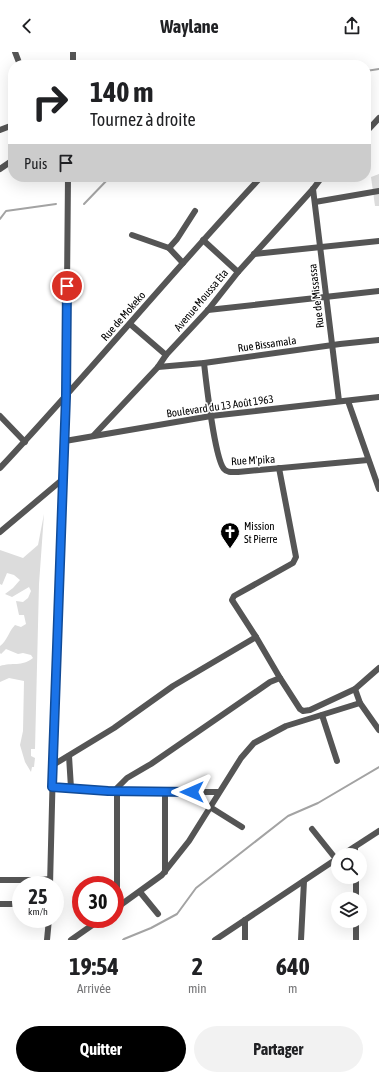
<!DOCTYPE html>
<html lang="fr">
<meta charset="utf-8">
<style>
:root{--surface:#fff;--page:#f2f2f2;--text:#202124;--muted:#757577;--accent:#000}
body{margin:0;font-family:"Asap Condensed",sans-serif;background:var(--page);color:var(--text);height:100vh;display:flex;flex-direction:column;font-size:15px;white-space:nowrap}
*{box-sizing:border-box;margin:0}
p{font-size:13px;color:var(--muted)}
.icon{flex:none;width:22px;height:22px;fill:none;stroke:currentColor;stroke-width:2;stroke-linecap:round;stroke-linejoin:round}
.map{position:relative;height:888px;overflow:hidden}
.panel{display:flex;flex-direction:column;background:var(--surface);flex:1}
.panel>*{flex:none}
.top-card{position:absolute;left:8px;top:8px;width:363px;height:122px;border-radius:16px;box-shadow:0 4px 16px #0002;background:#fff;color:var(--text);overflow:hidden}
.buttons{position:absolute;left:331px;top:796px;display:grid;gap:8px}
.buttons a{display:grid;place-items:center;width:36px;height:36px;border-radius:50%;background:var(--surface);box-shadow:0 4px 16px #0002;font-size:20px}
.speed{position:absolute;left:12px;top:824px;display:flex;gap:8px;font-size:20px;font-weight:700;text-align:center}
.speed>*{display:grid;place-content:center;width:52px;height:52px;border-radius:50%;background:var(--surface);box-shadow:0 4px 16px #0002;line-height:1}
.speed small{font-size:10px;font-weight:400}
.speed .limit{border:6px solid #d22;background:#fff;color:#111}
.pin{position:absolute;display:grid;place-items:center;width:34px;height:34px;color:#fff;margin:-17px;border:2px solid #fff;border-radius:50%;box-shadow:0 1px 4px #0007}
.me{position:absolute;width:44px;margin:-22px;rotate:270deg;stroke-linejoin:round;filter:drop-shadow(0 0 3px #0008)}
.turn{display:flex;align-items:center;gap:14px;height:84px;padding:0 16px;font-size:18px}
.turn .icon{width:52px;height:52px;stroke-width:2.5}
.turn b{display:block;font-size:28px;line-height:34px}
.then{display:flex;align-items:center;height:38px;padding:0 16px;background:#0003;gap:8px;font-size:15px}
.eta{display:flex;justify-content:space-evenly;align-items:center;height:68px;text-align:center}
.eta b{font-size:24px;font-weight:700;line-height:28px}
.action{display:flex;gap:8px;margin-top:auto;padding:8px 16px}
.action a{flex:1;height:46px;border-radius:24px;background:var(--accent);color:#fff;font-size:16px;font-weight:700;line-height:46px;text-align:center}
.action a+a{background:var(--page);color:var(--text)}
header{display:flex;justify-content:space-between;align-items:center;height:52px;padding:0 16px;background:var(--surface);font-size:18px;font-weight:700}
.map>svg:first-child{display:block}
.green{fill:#dcdcdc}
.lines{fill:none;stroke-linecap:round;stroke-linejoin:round}
.stream{stroke:#a3a3a3;stroke-width:2}
.street{stroke:#555;stroke-width:6}
.route-casing{stroke:#114b97;stroke-width:10}
.route{stroke:#1a73e8;stroke-width:7}
.labels{text-anchor:middle;stroke-width:3;stroke-linejoin:round;paint-order:stroke}
.street-label{font-size:11px;fill:#000;stroke:#fff}
.poi-label{font-size:11px;fill:#000;stroke:#fff;text-anchor:start}
</style>
<header><svg class="icon" aria-label="back" viewBox="0 0 24 24"><path d="M15 5l-7 7 7 7"/></svg>Waylane<svg class="icon" aria-label="share" viewBox="0 0 24 24"><path d="M12 15V3M7 8l5-5 5 5M5 13v7h14v-7"/></svg></header>
<div class="map">
<svg width="379" height="888" viewBox="0 0 379 888">
<rect width="100%" height="100%" fill="#fff"/>
<g class="green">
<polygon points="379,122 379,154 375,154 371,125"/>
<path d="M44,462l-5,70 -4,165h-4v7l4,2 -1,9h-2l-1,5 -6,-10 -5,-17 3,-14 1,-50 -15,-3 -9,4v-16c12,-4 22,1 33,-8l-2,-3 -8,-2 -5,1 -12,-5 -5,5 -1,-1v-7c7,-5 9,-15 15,-21l6,2 5,-3 -2,-9h-5l-3,-14 7,1 5,-4 3,-7 -2,-4 -17,10 -7,-3 8,-6 7,-8 -6,-5 -7,-2 -5,12 -2,-1v-34l23,8 15,-13z"/>
</g>
<g class="lines">
<g class="stream">
<polyline points="366,19 379,17"/>
<polyline points="84,152 110,125"/>
<polyline points="0,167 6,159 56,152"/>
<polyline points="123,888 124,887 151,876 177,862 196,836 288,764 318,751 379,715"/>
</g>
<g class="street">
<polyline points="15,0 20,13"/>
<polyline points="73,13 73,0"/>
<polyline points="0,78 13,73"/>
<polyline points="366,80 379,66"/>
<polyline points="0,117 13,108"/>
<polyline points="313,137 339,349"/>
<polyline points="315,150 379,139"/>
<polyline points="132,183 169,196 183,211"/>
<polyline points="203,188 238,220"/>
<polyline points="169,196 177,187 195,159"/>
<polyline points="254,202 379,189"/>
<polyline points="208,258 379,239"/>
<polyline points="130,272 166,303"/>
<path d="M204,311c2,18 11,96 20,106 3,4 9,3 14,3l130,-12"/>
<polyline points="158,315 204,311 340,292 379,288"/>
<polyline points="348,349 379,437"/>
<polyline points="0,364 25,390"/>
<polyline points="94,383 158,315 166,303 208,258 238,220 313,137 322,125"/>
<polyline points="65,389 211,364 379,345"/>
<path d="M0,416c89,-95 172,-196 261,-291"/>
<polyline points="279,416 296,505 293,511 234,544 232,548 256,585 280,626 300,657 303,659 310,658 355,637 379,616"/>
<polyline points="0,480 63,427"/>
<polyline points="355,637 360,651 379,678"/>
<polyline points="322,663 337,709"/>
<polyline points="69,704 71,736"/>
<polyline points="53,713 114,676 173,634 256,585"/>
<polyline points="52,735 165,740 218,740"/>
<polyline points="210,755 242,775"/>
<polyline points="312,777 336,807"/>
<polyline points="355,795 355,803"/>
<polyline points="342,803 379,779"/>
<polyline points="165,820 165,740"/>
<polyline points="0,828 39,828 50,827"/>
<polyline points="50,833 53,713 66,344 68,125"/>
<polyline points="140,840 158,862"/>
<polyline points="356,847 356,825"/>
<polyline points="0,852 21,852"/>
<polyline points="117,856 117,736 127,726 151,712 270,630 280,626"/>
<polyline points="115,857 162,823 189,789 241,706 254,691 286,674 360,651"/>
<polyline points="245,868 245,888"/>
<polyline points="47,888 49,867"/>
<polyline points="71,888 101,867"/>
<polyline points="215,888 338,806"/>
<polyline points="301,888 304,829"/>
<polyline points="356,888 356,869"/>
</g>
</g>
<g class="lines">
<g class="route-casing">
<polyline id="route" points="67,234 66,344 52,735 108,739 192,740"/>
</g>
<use href="#route" class="route"/>
</g>
<defs>
<g id="church-pin" transform="scale(1)"><path d="M0 17L-7.5 6A9.5 9.5 0 1 1 7.5 6Z" fill="#000" stroke="#fff"/><path d="M-1.2-6h2.4v3.5h3.3v2.4h-3.3V6h-2.4V-.1h-3.3v-2.4h3.3Z" fill="#fff"/></g>
</defs>
<g fill-rule="evenodd">
<use href="#church-pin" x="230" y="480"/>
</g>
<g class="labels">
<g class="street-label">
<text transform="translate(316 244) rotate(-97)" y="4">Rue de Missassa</text>
<text transform="translate(201 248) rotate(-50)" y="4">Avenue Moussa Eta</text>
<text transform="translate(123 264) rotate(-49)" y="4">Rue de Mokeko</text>
<text transform="translate(267 292) rotate(-8)" y="4">Rue Bissamala</text>
<text transform="translate(220 354) rotate(-8)" y="4">Boulevard du 13 Août 1963</text>
<text transform="translate(253 408) rotate(-3)" y="4">Rue M'pika</text>
</g>
<g class="poi-label">
<text x="244" y="478">Mission<tspan x="244" dy="13">St Pierre</tspan></text>
</g>
</g>
</svg>
<div class="buttons">
<a><svg class="icon" aria-label="search" viewBox="0 0 24 24"><circle cx="10" cy="10" r="6"/><path d="M15 15l6 6"/></svg></a>
<a><svg class="icon" aria-label="layers" viewBox="0 0 24 24"><path d="M12 4l9 5-9 5-9-5zM3 14l9 5 9-5"/></svg></a>
</div>
<div class="speed"><div>25<small>km/h</small></div><div class="limit">30</div></div>
<div class="pin" style="left:67px;top:234px;background:#d93025"><svg class="icon" aria-label="arrive" viewBox="0 0 24 24"><path d="M6 21V4h12l-3 4 3 4H6"/></svg></div>
<svg class="me" style="left:192px;top:740px" viewBox="-20 -20 40 40"><path d="M0-17L14 15 0 8-14 15z" fill="#1a73e8" stroke="#fff" stroke-width="4"/></svg>
<div class="top-card">
<div class="turn"><svg class="icon" aria-label="right" viewBox="0 0 24 24"><path d="M7 20v-9h11M14 6l5 5-5 5"/></svg><div><b>140 m</b>Tournez à droite</div></div>
<div class="then">Puis<svg class="icon" aria-label="arrive" viewBox="0 0 24 24"><path d="M6 21V4h12l-3 4 3 4H6"/></svg></div>
</div>
</div>
<section class="panel">
<div class="eta">
<div><b>19:54</b><p>Arrivée</p></div>
<div><b>2</b><p>min</p></div>
<div><b>640</b><p>m</p></div>
</div>
<div class="action"><a>Quitter</a><a>Partager</a></div>
</section>
